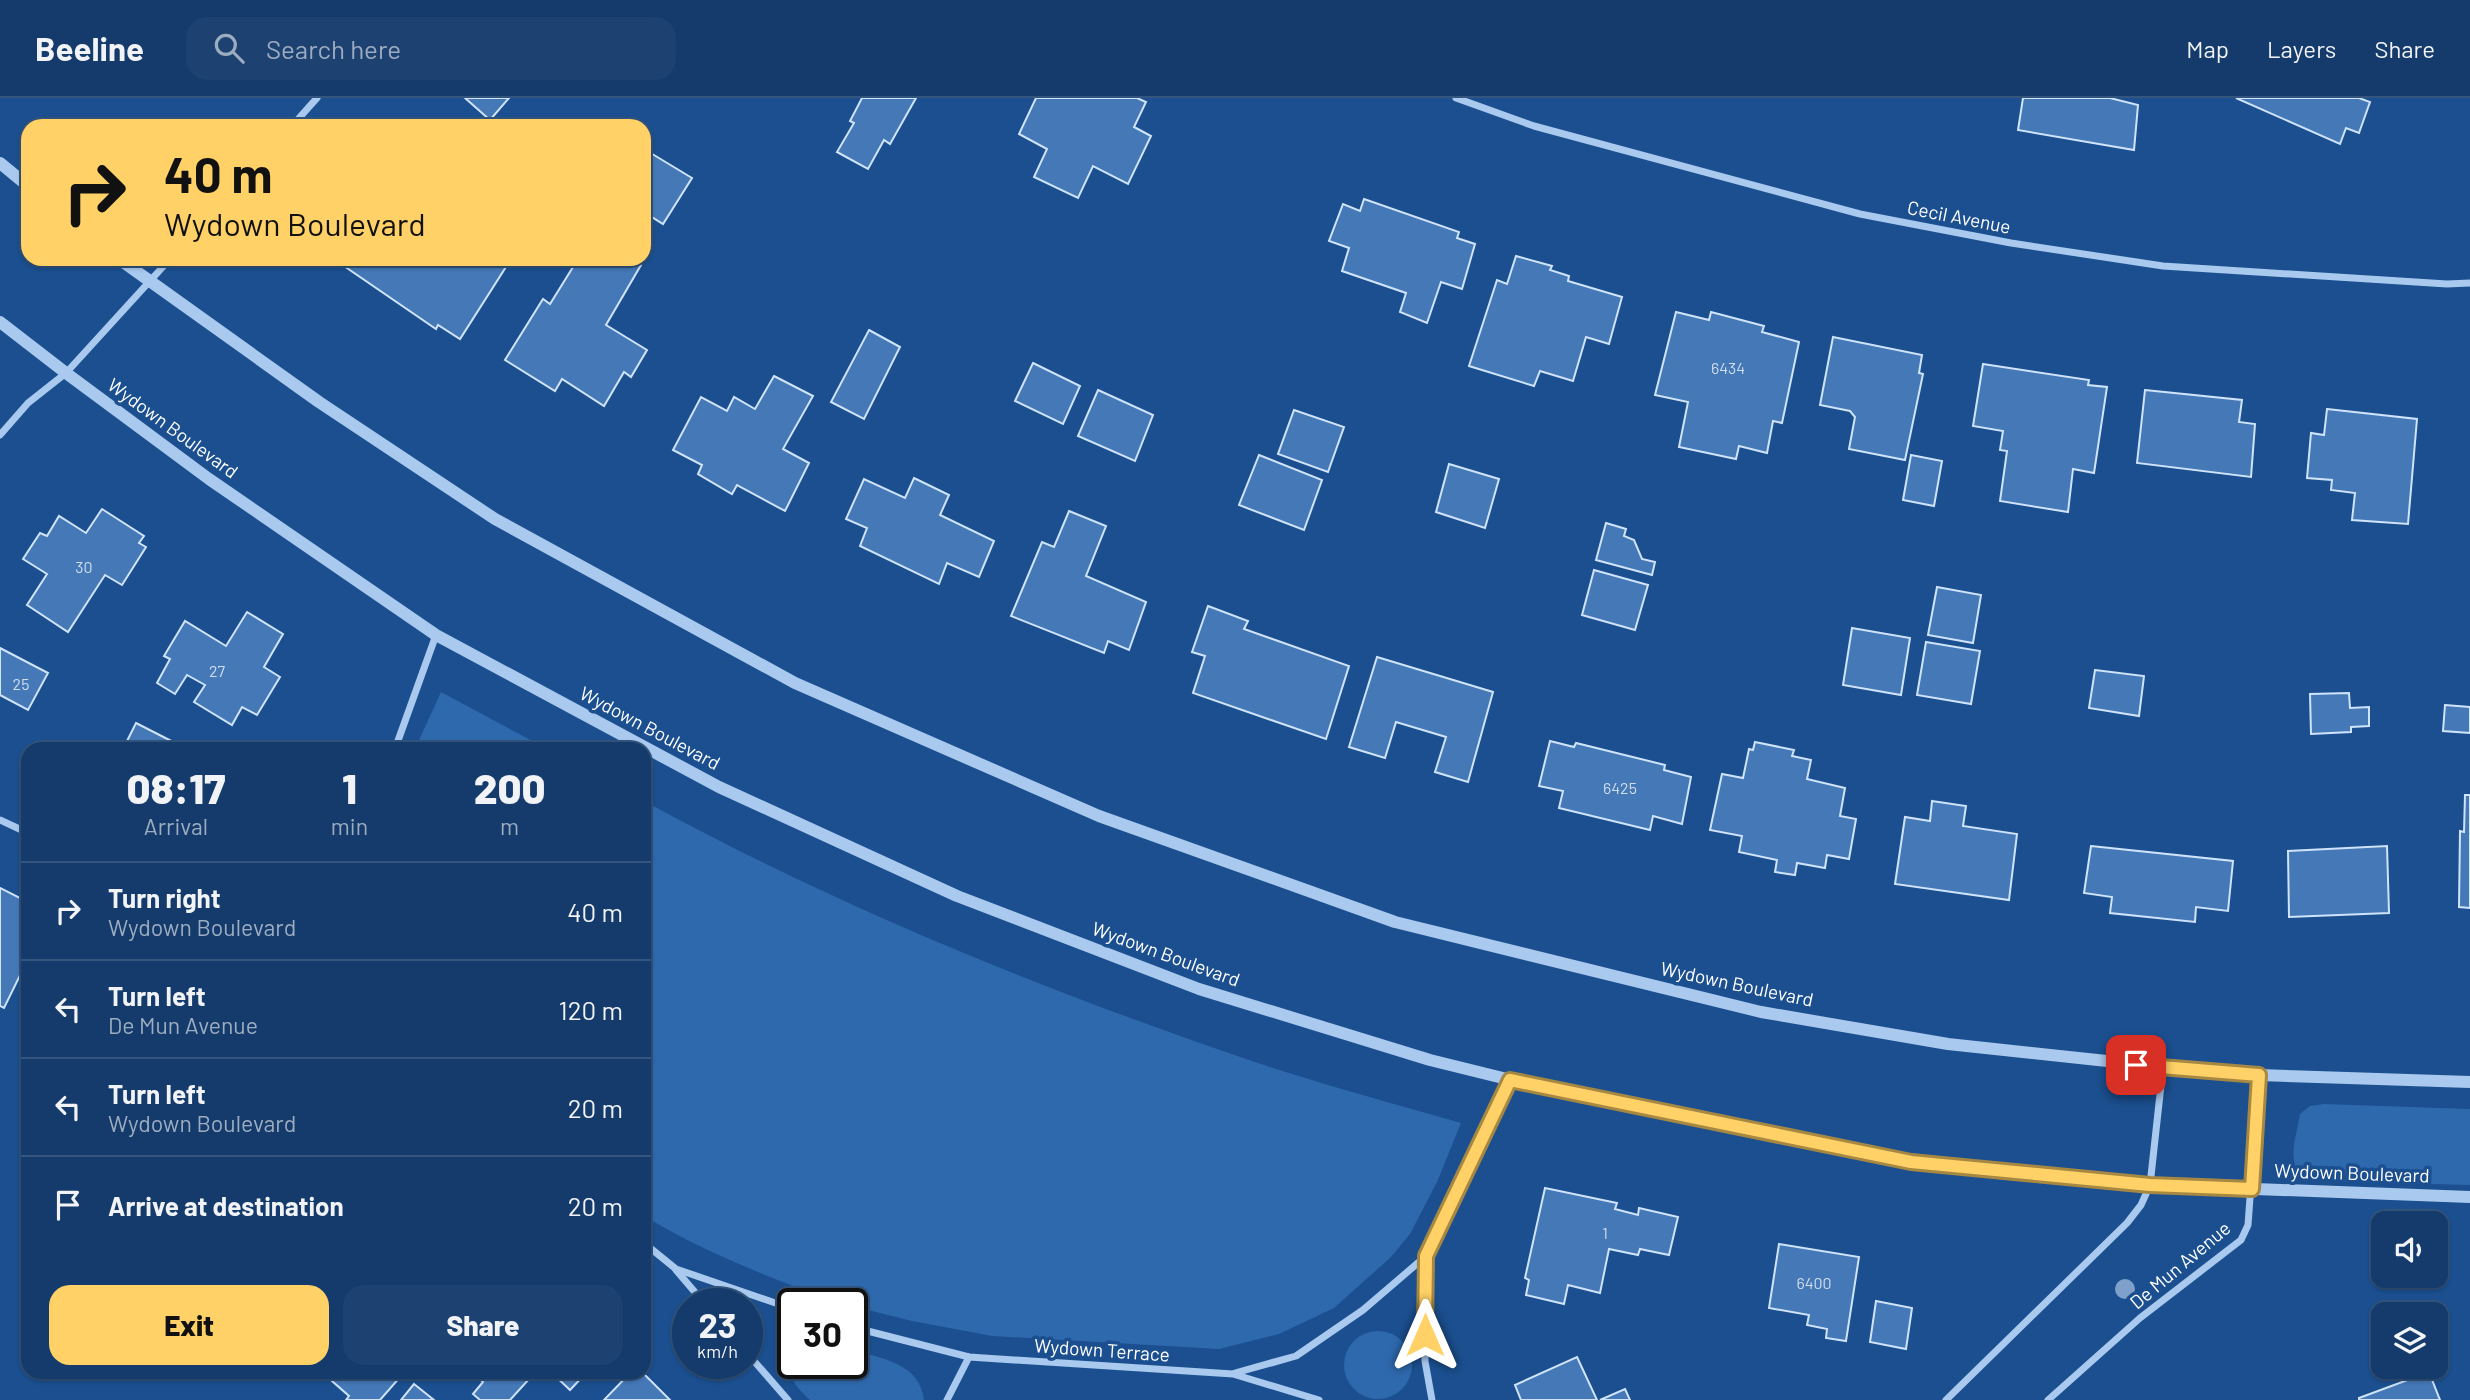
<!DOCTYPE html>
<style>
:root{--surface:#143b6b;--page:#1d4271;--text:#f1f3f6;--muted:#9dadc1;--line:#33557e;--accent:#ffd166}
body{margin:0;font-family:Barlow,sans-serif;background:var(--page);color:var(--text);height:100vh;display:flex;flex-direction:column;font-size:26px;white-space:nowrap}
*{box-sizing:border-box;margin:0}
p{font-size:23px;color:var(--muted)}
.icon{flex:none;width:38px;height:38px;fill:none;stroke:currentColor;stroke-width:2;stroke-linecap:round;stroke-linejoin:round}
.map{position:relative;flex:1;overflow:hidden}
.side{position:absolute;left:21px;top:644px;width:630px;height:637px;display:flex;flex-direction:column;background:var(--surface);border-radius:21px;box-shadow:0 2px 5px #0004,0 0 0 2px var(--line)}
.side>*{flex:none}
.hud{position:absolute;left:21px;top:21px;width:630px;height:147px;border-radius:21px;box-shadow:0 2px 5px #0004,0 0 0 2px var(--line);background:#ffd166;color:#111;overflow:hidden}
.controls{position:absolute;left:2371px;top:1113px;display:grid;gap:14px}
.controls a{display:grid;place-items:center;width:77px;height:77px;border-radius:14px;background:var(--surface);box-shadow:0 2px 5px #0004,0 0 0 2px var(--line);font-size:35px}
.speed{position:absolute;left:672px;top:1190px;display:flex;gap:14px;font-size:35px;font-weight:700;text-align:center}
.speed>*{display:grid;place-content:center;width:91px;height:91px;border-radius:50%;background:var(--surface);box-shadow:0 2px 5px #0004,0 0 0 2px var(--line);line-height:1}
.speed small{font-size:18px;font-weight:400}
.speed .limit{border:4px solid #111;border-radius:10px;background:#fff;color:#111}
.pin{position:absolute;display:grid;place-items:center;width:60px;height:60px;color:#fff;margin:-30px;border-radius:14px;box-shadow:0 4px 10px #0006}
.me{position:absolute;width:77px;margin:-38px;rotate:0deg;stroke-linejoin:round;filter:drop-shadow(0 0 5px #0008)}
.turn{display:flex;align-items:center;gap:24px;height:147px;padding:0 28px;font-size:32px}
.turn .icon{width:91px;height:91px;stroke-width:2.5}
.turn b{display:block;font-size:49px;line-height:60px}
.eta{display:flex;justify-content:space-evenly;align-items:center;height:119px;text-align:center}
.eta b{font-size:42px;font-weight:800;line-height:49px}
.primary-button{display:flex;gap:14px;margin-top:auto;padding:14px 28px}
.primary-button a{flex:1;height:80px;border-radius:21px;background:var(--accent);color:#111;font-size:28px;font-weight:800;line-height:80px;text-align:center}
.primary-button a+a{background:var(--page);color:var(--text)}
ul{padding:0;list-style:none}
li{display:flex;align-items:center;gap:21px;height:98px;padding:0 28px;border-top:2px solid var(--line)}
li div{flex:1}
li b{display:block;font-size:26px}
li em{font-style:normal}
header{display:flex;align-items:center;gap:42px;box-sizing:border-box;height:98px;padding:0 35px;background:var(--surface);border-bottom:2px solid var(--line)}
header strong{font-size:33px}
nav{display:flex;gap:38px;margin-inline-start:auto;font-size:24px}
.search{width:490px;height:63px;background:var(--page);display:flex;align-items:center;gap:18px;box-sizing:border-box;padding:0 24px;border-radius:21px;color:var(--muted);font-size:26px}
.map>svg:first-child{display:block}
.green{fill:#2e69ad}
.building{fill:#4478b7;stroke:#cfe3fa;stroke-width:2}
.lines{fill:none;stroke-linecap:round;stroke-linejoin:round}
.minor{stroke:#a9c9ee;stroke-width:7}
.tertiary{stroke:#a9c9ee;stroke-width:12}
.tree{fill:#7ea0ca}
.route-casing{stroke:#a68842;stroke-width:18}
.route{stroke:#ffd166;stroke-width:12}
.labels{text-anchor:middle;stroke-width:7;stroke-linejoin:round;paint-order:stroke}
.number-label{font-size:16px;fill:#d0dded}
.street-label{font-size:19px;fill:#fff;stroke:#1b4f8f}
</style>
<header>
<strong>Beeline</strong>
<div class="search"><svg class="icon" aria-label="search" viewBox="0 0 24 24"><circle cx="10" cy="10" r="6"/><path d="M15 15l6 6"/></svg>Search here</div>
<nav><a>Map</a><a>Layers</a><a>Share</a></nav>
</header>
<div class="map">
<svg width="2470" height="1302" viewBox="0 0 2470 1302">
<rect width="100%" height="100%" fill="#1b4f8f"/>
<g class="green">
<polygon points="441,594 547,651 415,651"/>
<path d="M644,703c200,109 414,195 629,267 62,20 126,37 188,55l-24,59 -27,52 -19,23 -57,51 -55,26 -60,15 -227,-13 -80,-15 -60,-15v-2c-18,0 -35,-9 -51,-15 -55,-21 -107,-43 -157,-73z"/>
<path d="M2324,1006l146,5v76l-157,-4c-31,-12 -17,-40 -13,-67l10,-8z"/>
<circle cx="1378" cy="1267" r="34"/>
<path d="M852,1252c29,8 68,13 72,50h-114c-11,-11 -24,-21 -17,-38l59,1z"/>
</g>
<g class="building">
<polygon points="465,0 509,0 490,22"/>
<polygon points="862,0 916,0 890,46 884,42 868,71 837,54 854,25 850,23"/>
<polygon points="1036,0 1137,0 1146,4 1134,29 1151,38 1128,86 1093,68 1078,100 1034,79 1047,51 1019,36"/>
<polygon points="2023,0 2110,0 2138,7 2134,52 2018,32"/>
<polygon points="2236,0 2359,0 2370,4 2359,35 2346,30 2340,46"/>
<polygon points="644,51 692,80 663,126 644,114"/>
<polygon points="1364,101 1459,134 1457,140 1475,146 1462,191 1441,184 1427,225 1400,214 1406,195 1342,173 1349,150 1329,143 1343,106 1360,113"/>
<polygon points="1516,158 1552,168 1550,172 1569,178 1568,183 1622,199 1609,246 1586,239 1573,283 1540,273 1534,288 1469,268 1497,182 1507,186"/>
<polygon points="349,161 511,161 460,241 438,227 436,231 344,168"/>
<polygon points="578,161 631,161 641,167 606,227 647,252 631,279 624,274 604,308 562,281 555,293 505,262 543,201 550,206"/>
<polygon points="1676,214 1709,222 1711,214 1764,228 1762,234 1799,244 1782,325 1773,323 1767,355 1739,348 1736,361 1679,349 1688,304 1655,297"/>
<polygon points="869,232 900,249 864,321 831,304"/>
<polygon points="1833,239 1922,257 1919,275 1923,276 1905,362 1849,351 1855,319 1850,313 1820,307"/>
<polygon points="1033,265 1080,288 1063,326 1015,303"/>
<polygon points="1983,266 2089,282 2088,287 2107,289 2094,375 2073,371 2068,414 2000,403 2007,353 2000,352 2003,333 1973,328"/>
<polygon points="774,278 813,298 783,351 809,365 785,413 737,387 732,396 698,376 702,367 673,352 701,299 727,313 734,299 755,311"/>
<polygon points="1098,292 1153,317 1135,363 1078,338"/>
<polygon points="2145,292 2242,302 2239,324 2255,326 2251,379 2137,365"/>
<polygon points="2327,311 2417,321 2408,426 2352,422 2355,395 2331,392 2332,382 2307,380 2311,335 2324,337"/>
<polygon points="1294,312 1344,329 1328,374 1278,356"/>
<polygon points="1259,357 1322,382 1304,432 1239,407"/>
<polygon points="1911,357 1942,363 1934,408 1903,402"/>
<polygon points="1449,366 1499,381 1485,430 1436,414"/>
<polygon points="914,380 949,397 940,417 994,443 979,479 947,465 939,486 860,448 867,430 846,421 864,381 905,400"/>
<polygon points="102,411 144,438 139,445 146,449 122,487 105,477 68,534 27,507 47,476 23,461 40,435 47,438 59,418 86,435"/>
<polygon points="1069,413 1106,428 1086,478 1146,504 1129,552 1108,543 1104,555 1011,518 1042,444 1054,449"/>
<polygon points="1606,425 1626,431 1624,438 1634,442 1642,461 1655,464 1652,477 1596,462"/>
<polygon points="1594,472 1648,487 1635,532 1582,517"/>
<polygon points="1937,489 1981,497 1973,545 1928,537"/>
<polygon points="1208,508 1248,523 1244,531 1349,568 1326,641 1193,595 1205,558 1192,554"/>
<polygon points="247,514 283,536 264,569 280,579 257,617 242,609 232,627 194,604 205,587 187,577 175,596 157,585 170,561 164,558 185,523 226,548"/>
<polygon points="1852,530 1910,540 1901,597 1843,587"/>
<polygon points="1926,544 1980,553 1971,606 1917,597"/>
<polygon points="0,550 48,575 28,612 0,597"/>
<polygon points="1377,559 1493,594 1468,684 1435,674 1446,639 1396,624 1385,660 1349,649"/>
<polygon points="2095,572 2144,578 2139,618 2089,610"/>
<polygon points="2349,595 2350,610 2369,609 2369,628 2351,629 2351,634 2311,636 2310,596"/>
<polygon points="2445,607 2470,609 2470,635 2443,633"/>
<polygon points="136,625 187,651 123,651"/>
<polygon points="1550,643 1574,649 1576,645 1665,667 1664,672 1691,679 1682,726 1653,718 1650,732 1559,710 1563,693 1539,688"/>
<polygon points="1755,644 1794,652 1792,658 1811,662 1807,681 1845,690 1840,718 1856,721 1849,761 1827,757 1825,770 1797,765 1795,777 1775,774 1777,762 1739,754 1742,738 1710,732 1722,676 1743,680 1749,651 1753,652"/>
<polygon points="2465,697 2470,697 2470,810 2459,809 2460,733 2464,734"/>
<polygon points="1932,703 1966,708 1963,728 2017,736 2009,802 1895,786 1905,719 1930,723"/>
<polygon points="2091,748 2233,763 2228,813 2196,809 2195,824 2110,815 2112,799 2084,795"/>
<polygon points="2387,748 2389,815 2289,819 2288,753"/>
<polygon points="0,790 28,804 28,861 4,910 0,908"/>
<polygon points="1545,1090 1617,1105 1615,1111 1638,1117 1639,1110 1678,1119 1669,1157 1640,1151 1638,1157 1609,1151 1600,1195 1568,1187 1564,1206 1526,1197 1529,1182 1525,1180"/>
<polygon points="1779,1146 1859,1159 1846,1243 1826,1240 1827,1231 1807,1227 1809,1217 1769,1210"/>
<polygon points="1876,1203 1912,1210 1906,1251 1870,1244"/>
<polygon points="1577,1259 1597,1302 1521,1302 1515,1287"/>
<polygon points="339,1274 398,1274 402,1277 380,1302 346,1302 349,1298 332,1283"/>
<polygon points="472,1274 524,1274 531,1279 510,1302 480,1302 473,1296 483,1284"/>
<polygon points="551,1274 587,1274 570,1292"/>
<polygon points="631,1274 642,1274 670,1302 604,1302"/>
<polygon points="2429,1274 2440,1302 2359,1302 2359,1300"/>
<polygon points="414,1286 434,1302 401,1302"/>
<polygon points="1625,1291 1630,1302 1600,1302"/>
</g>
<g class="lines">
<g class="minor">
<polyline points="1456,0 1534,28 1860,116 2011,145 2163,168 2447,186 2470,185"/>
<polyline points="292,28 317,0"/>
<polyline points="0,337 28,305 66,275 170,161"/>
<polyline points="395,651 436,537"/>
<polyline points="0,722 28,735"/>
<polyline points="644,1145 676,1171 793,1211"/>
<polyline points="1426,1158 1425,1263 1432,1302"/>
<polyline points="676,1172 705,1206"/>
<polyline points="852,1229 969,1259 1233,1276 1319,1302"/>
<polyline points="747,1255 788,1302"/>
<polyline points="1235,1275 1296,1258 1363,1212 1426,1158 1511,982"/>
<polyline points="947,1302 969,1259"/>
<polyline points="1946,1302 2127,1125 2141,1107 2150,1087 2163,969"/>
<polyline points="2048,1302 2140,1220 2241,1142 2248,1127 2259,977"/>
</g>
<g class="tertiary">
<polyline points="0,65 28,88"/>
<polyline points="119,161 319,304 495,421 795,585 1099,718 1395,824 1761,914 1948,946 2163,969 2259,977 2470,984"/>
<polyline points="0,224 66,275 209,381 436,537 719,689 957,798 1199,891 1430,962 1511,982 1911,1064 2150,1087 2470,1099"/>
</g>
</g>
<circle class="tree" cx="2125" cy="1191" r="10"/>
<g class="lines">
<g class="route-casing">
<polyline id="route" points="1425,1237 1426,1158 1510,982 1911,1064 2150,1087 2252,1091 2259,977 2136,967"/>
</g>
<use href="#route" class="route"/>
</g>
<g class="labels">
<g class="number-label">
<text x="1728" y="276">6434</text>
<text x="84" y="475">30</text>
<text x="217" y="579">27</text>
<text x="21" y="592">25</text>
<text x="1620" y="696">6425</text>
<text x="1605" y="1141">1</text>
<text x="1814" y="1191">6400</text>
</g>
<g class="street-label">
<text transform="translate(1959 119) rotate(11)" y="7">Cecil Avenue</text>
<text transform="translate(173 330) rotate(36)" y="7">Wydown Boulevard</text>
<text transform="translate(650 630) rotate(28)" y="7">Wydown Boulevard</text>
<text transform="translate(1166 856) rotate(20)" y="7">Wydown Boulevard</text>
<text transform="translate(1737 886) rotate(12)" y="7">Wydown Boulevard</text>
<text transform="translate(2352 1075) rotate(2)" y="7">Wydown Boulevard</text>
<text transform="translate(2180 1167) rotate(-40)" y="7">De Mun Avenue</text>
<text transform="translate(1102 1252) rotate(4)" y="7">Wydown Terrace</text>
</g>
</g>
</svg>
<div class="controls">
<a><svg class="icon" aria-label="sound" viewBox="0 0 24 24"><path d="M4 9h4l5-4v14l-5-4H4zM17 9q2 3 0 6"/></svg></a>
<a><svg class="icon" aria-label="layers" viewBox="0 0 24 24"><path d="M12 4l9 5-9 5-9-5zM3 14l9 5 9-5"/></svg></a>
</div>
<div class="speed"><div>23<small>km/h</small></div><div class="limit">30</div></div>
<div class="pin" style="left:2136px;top:967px;background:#d93025"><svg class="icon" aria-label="arrive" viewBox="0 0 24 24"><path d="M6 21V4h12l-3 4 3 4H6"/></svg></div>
<svg class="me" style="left:1425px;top:1237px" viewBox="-20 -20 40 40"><path d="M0-17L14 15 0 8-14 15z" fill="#ffd166" stroke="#fff" stroke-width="4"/></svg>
<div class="hud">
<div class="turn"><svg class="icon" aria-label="right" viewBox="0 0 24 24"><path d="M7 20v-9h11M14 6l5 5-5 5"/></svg><div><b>40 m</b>Wydown Boulevard</div></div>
</div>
<section class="side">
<div class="eta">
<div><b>08:17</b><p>Arrival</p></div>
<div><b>1</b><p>min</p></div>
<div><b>200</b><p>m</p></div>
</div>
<ul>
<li><svg class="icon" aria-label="right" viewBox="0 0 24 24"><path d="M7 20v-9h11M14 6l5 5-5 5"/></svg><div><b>Turn right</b><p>Wydown Boulevard</p></div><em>40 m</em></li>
<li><svg class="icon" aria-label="left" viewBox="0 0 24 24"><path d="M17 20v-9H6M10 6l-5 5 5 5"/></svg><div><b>Turn left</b><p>De Mun Avenue</p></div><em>120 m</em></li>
<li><svg class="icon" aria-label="left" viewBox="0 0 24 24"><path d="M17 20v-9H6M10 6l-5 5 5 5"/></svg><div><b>Turn left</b><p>Wydown Boulevard</p></div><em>20 m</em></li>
<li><svg class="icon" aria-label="arrive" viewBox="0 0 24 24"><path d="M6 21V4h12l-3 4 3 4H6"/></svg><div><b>Arrive at destination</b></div><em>20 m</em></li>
</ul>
<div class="primary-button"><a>Exit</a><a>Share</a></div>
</section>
</div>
